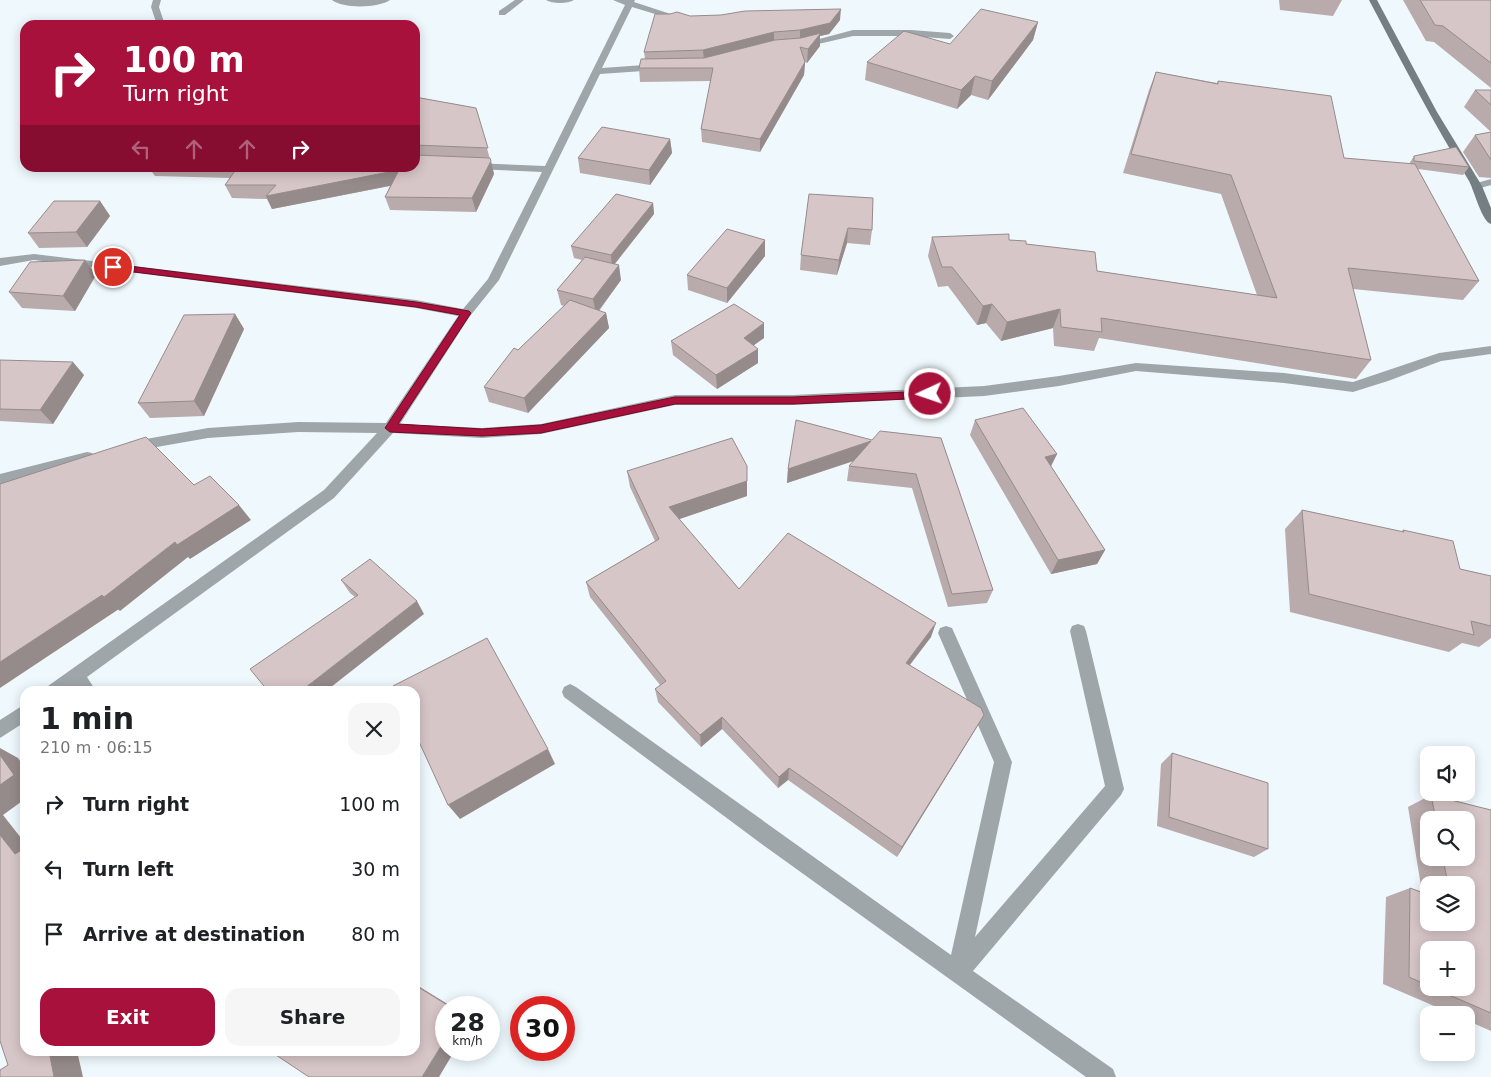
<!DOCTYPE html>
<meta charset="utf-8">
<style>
:root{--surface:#fff;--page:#f6f6f6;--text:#202124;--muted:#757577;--accent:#a8113b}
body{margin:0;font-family:"DejaVu Sans",sans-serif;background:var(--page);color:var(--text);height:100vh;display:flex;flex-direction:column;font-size:19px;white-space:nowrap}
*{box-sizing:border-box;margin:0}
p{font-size:16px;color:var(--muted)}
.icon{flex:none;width:28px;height:28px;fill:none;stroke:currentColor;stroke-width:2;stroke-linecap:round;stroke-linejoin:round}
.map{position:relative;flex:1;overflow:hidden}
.panel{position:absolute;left:20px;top:686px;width:400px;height:370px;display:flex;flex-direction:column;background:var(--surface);border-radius:15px;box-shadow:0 2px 12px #0003}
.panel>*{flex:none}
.banner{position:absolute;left:20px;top:20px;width:400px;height:152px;border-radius:15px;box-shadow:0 2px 12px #0003;background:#a8113b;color:#fff;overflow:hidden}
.controls{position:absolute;left:1420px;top:746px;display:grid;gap:10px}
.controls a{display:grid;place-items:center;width:55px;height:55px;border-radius:10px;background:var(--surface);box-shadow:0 2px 12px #0003;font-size:25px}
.speed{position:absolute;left:435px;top:996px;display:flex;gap:10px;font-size:25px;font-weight:700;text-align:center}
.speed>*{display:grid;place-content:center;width:65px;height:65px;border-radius:50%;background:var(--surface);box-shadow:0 2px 12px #0003;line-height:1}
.speed small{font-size:12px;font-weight:400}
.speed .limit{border:8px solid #d22;background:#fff;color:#111}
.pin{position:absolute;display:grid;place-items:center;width:42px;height:42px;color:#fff;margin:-21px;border:2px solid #fff;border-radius:50%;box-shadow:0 1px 5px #0007}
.me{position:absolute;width:55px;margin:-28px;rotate:267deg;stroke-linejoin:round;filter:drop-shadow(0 0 4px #0008)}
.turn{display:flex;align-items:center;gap:18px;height:105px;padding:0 20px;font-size:22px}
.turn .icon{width:65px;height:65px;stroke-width:2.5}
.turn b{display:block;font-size:35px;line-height:42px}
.lanes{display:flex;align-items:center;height:48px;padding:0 20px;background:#0003;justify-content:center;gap:25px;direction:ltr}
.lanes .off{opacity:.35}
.round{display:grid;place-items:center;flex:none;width:52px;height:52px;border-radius:15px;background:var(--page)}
.headline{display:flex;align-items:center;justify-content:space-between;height:85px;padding:0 20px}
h1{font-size:30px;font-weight:800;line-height:38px}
.cta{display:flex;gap:10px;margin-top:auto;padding:10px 20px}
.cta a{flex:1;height:58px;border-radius:15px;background:var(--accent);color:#fff;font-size:20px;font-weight:800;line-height:58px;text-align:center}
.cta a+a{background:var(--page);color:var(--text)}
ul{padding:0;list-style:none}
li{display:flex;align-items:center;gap:15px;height:65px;padding:0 20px}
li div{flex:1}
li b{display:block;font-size:19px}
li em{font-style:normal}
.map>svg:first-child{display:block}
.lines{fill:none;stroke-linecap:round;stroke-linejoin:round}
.street{fill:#9fa6a9;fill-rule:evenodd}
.secondary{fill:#757f83;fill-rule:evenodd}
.wall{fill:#b9aaab;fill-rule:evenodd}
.shaded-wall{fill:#968b8b}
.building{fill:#d7c6c7;stroke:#968b8b}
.route{fill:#a8113b;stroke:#6d0b26}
</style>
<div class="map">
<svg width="1491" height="1077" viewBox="0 0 1491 1077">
<rect width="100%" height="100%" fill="#eff9fd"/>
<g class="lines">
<g class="street">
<polygon points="153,0 161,0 159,7 165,25 157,25 151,7"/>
<path d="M332,0h58c-11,8 -47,9 -58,0z"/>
<polygon points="515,0 524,0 505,15 499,15 499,11"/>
<path d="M546,0h28c-6,4 -22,4 -28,0z"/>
<polygon points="613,0 635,0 634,2 692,21 688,24 632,7 602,68 658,64 662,67 658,70 600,74 499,280 470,316 400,424 482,428 541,424 675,395 793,395 984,386 1059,376 1136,363 1284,373 1353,382 1439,353 1491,346 1491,354 1441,361 1388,381 1353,392 1284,383 1136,371 1059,386 984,396 793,405 675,405 541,434 482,438 393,433 334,498 87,677 96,691 78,691 74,686 67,691 46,691 48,686 324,490 377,433 298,432 208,438 134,451 129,450 127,446 129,442 208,428 298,422 386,423 458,316 416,308 34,260 0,266 0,258 34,254 416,300 463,309 488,279 542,172 473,169 468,166 473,163 545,166 625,5"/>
<polygon points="853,30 911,30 950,33 954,36 950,39 911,36 853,36 801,48 797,45"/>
<polygon points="1491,179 1491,185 1477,189 1472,186 1473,184"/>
<polygon points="87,452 92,453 94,457 92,461 0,484 0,474"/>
<polygon points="1078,624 1084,626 1086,631 1124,789 1121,795 973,971 1113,1069 1116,1077 1086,1077 763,845 564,697 562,692 564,687 570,684 576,687 951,955 994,762 938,633 940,628 946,626 952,628 1012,762 975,937 1105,786 1070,631 1072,626"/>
<polygon points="25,704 25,722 0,738 0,720"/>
</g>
<path class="secondary" d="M1369,0h8l60,112 45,74 9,22v16c-9,-2 -17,-34 -22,-43 -36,-59 -68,-120 -100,-181z"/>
</g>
<g class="wall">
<polygon points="1279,0 1342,0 1333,16 1280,10"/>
<polygon points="1403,0 1491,0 1491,88 1434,42 1426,41"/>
<polygon points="690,16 840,20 829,34 820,36 820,46 807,63 805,62 804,75 760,152 702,142 701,129 711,81 640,82 639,68 645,59 644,52"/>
<polygon points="1038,22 1033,40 988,100 971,95 957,109 865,80 867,62 950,44"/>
<polygon points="1156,72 1217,83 1218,81 1344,158 1409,164 1414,156 1469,167 1463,175 1418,169 1479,281 1463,300 1353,289 1371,360 1356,379 1099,338 1094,351 1054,346 1053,328 1001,341 986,323 977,325 948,286 938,287 928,256 932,237 1009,240 1026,244 1097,271 1257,295 1221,194 1123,173 1149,90"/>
<polygon points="1475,90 1491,90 1491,178 1479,177 1463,152 1475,135 1491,132 1464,107"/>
<polygon points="415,97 476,108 494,174 476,212 390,210 385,197 390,186 272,209 267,199 232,198 225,185 230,178 155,176 149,168 415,168"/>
<polygon points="670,139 672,153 650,185 580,173 578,158"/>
<polygon points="873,198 872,230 870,245 847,243 837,275 800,270 801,255"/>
<polygon points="100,201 110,216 87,247 39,248 28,233"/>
<polygon points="653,203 654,214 615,264 621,280 599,311 606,313 609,328 528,413 489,402 484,387 518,350 564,306 561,305 557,290 582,260 574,258 571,246"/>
<polygon points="765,240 765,256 727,303 688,290 687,275"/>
<polygon points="85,260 96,275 75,311 22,308 9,292"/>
<polygon points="235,314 244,329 204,416 150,418 138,403"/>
<polygon points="764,338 754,345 758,363 717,389 673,355 671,341"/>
<polygon points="0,360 84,375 53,424 0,421"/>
<polygon points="975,420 1057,454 1051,466 1105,550 1097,564 1051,574 970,435"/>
<polygon points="941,438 993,590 987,603 948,607 912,488 847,481 849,466 854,461 787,483 788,469 872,440"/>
<polygon points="627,471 747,496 679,519 739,589 931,637 910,665 977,727 897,857 788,780 778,788 722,729 701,747 658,702 655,689 660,685 590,597 586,582 655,541 630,487"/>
<polygon points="1302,510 1401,532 1403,530 1460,569 1491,576 1491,638 1479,647 1462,643 1449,652 1290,612 1285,529"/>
<polygon points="341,580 424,614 355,597 350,593"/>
<polygon points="1172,753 1268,849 1254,857 1157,826 1161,764"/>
<path d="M1431,795l60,15v221l-25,-11v-5h-11l-72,-31 3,-87 24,-9 12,4 -14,-85zM1429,820h37v38h-37zM1429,885h37v37h-37zM1429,950l37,38h-37z"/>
</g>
<g class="shaded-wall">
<polygon points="841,9 840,20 829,34 820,36 820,46 807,63 808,49 800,41 800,30"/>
<polygon points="1038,22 1033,40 988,100 992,81"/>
<polygon points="774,32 774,43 704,61 703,50"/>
<polygon points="805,62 804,75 760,152 760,139"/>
<polygon points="975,76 971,95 957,109 961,90"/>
<polygon points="670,139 672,153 650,185 649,170"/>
<polygon points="491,161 494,174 476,212 472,198"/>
<polygon points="399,170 404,183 272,209 266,196"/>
<polygon points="100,201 110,216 87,247 76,232"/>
<polygon points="653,203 654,214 612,267 611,255"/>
<polygon points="848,228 847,243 837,275 839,260"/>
<polygon points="765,240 765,256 727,303 727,288"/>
<polygon points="85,260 96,275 75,311 63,296"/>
<polygon points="619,265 621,280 596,314 593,299"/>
<polygon points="992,304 986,323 977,325 983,306"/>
<polygon points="1060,309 1053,328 1001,341 1007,322"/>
<polygon points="606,313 609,328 528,413 524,398"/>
<polygon points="235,314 244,329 204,416 194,401"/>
<polygon points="764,323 764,338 744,352 744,338"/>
<polygon points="758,349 758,363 717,389 716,375"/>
<polygon points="73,362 84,375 53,424 40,410"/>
<polygon points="871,441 868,456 787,483 788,469"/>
<polygon points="1057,454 1050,468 1045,457"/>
<polygon points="747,481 747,496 671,522 669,507"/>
<polygon points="239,505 251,520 190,559 188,557 120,611 104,597 175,542"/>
<polygon points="1105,550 1097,564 1051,574 1058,560"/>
<polygon points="102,595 119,609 0,688 0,662"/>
<polygon points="417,601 424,614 326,691 301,691"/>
<polygon points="936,623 931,637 901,676 906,663"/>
<polygon points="984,715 977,727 897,857 902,847"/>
<polygon points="722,717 722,729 701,747 700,735"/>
<polygon points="0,748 18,758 25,768 25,799 3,815 25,843 25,858 15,854 0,835"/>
<polygon points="548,749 555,764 460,819 448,805"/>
<polygon points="789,768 788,780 778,788 779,777"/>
<polygon points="415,984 454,1008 452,1008 415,985"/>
<polygon points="446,1038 446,1050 455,1050 439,1077 422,1077"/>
<polygon points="49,1051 77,1051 83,1077 54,1077"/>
</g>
<g class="building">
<polygon points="1420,0 1491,0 1491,63 1443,26 1435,25"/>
<polygon points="841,9 830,23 800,30 774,32 703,50 644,52 655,14 670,14 677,12 690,16 721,15 745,11"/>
<polygon points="981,9 1038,22 992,81 975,76 961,90 867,62 904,31 950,44"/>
<polygon points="821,33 808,49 800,47 805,62 760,139 701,129 713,68 639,68 641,59 704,58 775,40 801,38"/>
<polygon points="1156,72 1218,84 1218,81 1331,96 1344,158 1415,164 1479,281 1348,268 1371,360 1101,318 1102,332 1061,327 1060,309 1007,322 992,304 983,306 952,267 942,267 932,237 1009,234 1009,240 1026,241 1026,244 1095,252 1097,271 1277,298 1231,175 1131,154"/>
<polygon points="1475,90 1491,90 1491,105"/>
<polygon points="415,97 476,108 488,148 415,145"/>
<polygon points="602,127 670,139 649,170 578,158"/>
<polygon points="1491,132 1491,160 1475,135"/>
<polygon points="1456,147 1469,167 1414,161 1414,156"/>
<polygon points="415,155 490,158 491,161 472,198 385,197 399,170 266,196 276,185 225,185 237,168 415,168"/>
<polygon points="616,194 653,203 611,255 571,246"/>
<polygon points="809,194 873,198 872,230 848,228 839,260 801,255"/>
<polygon points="54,201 100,201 76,232 28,233"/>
<polygon points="727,229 765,240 727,288 687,275"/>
<polygon points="585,257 619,265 593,299 557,290"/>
<polygon points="85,260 63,296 9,292 30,262"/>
<polygon points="570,300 606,313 524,398 484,387 514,348 518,350"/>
<polygon points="734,304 764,323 744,338 758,349 716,375 671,341"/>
<polygon points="235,314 194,401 138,403 184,315"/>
<polygon points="0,360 73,362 40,410 0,409"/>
<polygon points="1023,408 1057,454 1045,457 1105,550 1058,560 975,420"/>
<polygon points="796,420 872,440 880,431 941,438 993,590 952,594 916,474 849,466 871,441 788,469"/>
<polygon points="146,437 194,485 210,476 239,505 177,545 175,542 104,597 102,595 0,662 0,484"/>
<polygon points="732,438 747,466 747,481 669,507 739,589 788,533 936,623 906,663 981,708 984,715 902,847 789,768 779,777 722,717 700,735 655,689 666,681 586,582 659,539 627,471"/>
<polygon points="1302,510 1404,532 1403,530 1453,541 1460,569 1491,576 1491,626 1471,621 1474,635 1309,594"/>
<polygon points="370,559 417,601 301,691 268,691 250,669 358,595 341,580"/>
<polygon points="487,638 548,749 448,805 415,733 415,691 396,691 393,686"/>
<polygon points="1172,753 1268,783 1268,849 1169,817"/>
<polygon points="0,755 14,775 0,785"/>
<polygon points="1431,795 1491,810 1491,1013 1433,988 1466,988 1466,950 1429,950 1429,986 1409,977 1410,888 1429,895 1429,922 1466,922 1466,885 1448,885 1443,858 1466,858 1466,820 1436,820"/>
<polygon points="0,835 15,854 25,848 25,1051 49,1051 54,1077 0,1077 0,1070 8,1065 0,1041"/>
<polygon points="415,985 452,1008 446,1008 446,1038 422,1077 309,1077 270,1051 415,1051"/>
</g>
<polygon class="route" points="113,264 416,302 469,311 471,313 398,424 482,429 541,425 675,397 793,397 930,391 935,394 930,398 793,404 675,404 541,433 482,436 390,432 385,428 387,425 460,315 416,307 110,269 108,267"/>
</svg>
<div class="controls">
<a><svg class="icon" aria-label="sound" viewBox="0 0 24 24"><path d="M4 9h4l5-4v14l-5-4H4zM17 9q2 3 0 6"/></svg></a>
<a><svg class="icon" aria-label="search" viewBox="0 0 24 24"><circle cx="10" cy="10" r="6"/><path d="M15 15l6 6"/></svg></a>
<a><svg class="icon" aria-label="layers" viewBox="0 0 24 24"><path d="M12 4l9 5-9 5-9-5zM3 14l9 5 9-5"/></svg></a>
<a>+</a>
<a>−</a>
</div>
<div class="speed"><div>28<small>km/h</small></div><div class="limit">30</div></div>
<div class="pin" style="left:113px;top:267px;background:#d93025"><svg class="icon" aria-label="arrive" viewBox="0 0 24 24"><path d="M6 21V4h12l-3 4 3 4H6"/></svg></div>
<svg class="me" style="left:930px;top:394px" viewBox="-20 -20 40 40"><circle r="17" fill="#a8113b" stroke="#fff" stroke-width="3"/><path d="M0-11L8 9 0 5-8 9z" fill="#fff"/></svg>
<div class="banner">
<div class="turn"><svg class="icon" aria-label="right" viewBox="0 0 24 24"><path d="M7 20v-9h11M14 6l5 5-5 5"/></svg><div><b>100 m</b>Turn right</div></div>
<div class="lanes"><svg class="icon off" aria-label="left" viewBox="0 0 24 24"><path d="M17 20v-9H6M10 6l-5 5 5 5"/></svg><svg class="icon off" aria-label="ahead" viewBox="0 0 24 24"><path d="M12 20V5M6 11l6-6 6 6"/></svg><svg class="icon off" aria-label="ahead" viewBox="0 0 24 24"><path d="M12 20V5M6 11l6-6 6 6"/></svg><svg class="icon" aria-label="right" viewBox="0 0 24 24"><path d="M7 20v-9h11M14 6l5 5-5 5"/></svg></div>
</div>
<section class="panel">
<div class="headline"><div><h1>1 min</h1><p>210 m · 06:15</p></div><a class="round"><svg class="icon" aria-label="close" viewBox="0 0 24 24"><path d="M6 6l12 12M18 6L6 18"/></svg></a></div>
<ul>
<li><svg class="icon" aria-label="right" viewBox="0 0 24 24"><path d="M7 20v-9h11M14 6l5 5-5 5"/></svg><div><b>Turn right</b></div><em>100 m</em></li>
<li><svg class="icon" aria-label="left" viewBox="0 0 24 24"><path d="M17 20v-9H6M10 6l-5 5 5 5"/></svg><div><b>Turn left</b></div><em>30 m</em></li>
<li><svg class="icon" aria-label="arrive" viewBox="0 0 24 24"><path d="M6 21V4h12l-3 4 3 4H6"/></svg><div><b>Arrive at destination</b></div><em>80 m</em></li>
</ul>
<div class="cta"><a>Exit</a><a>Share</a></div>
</section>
</div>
